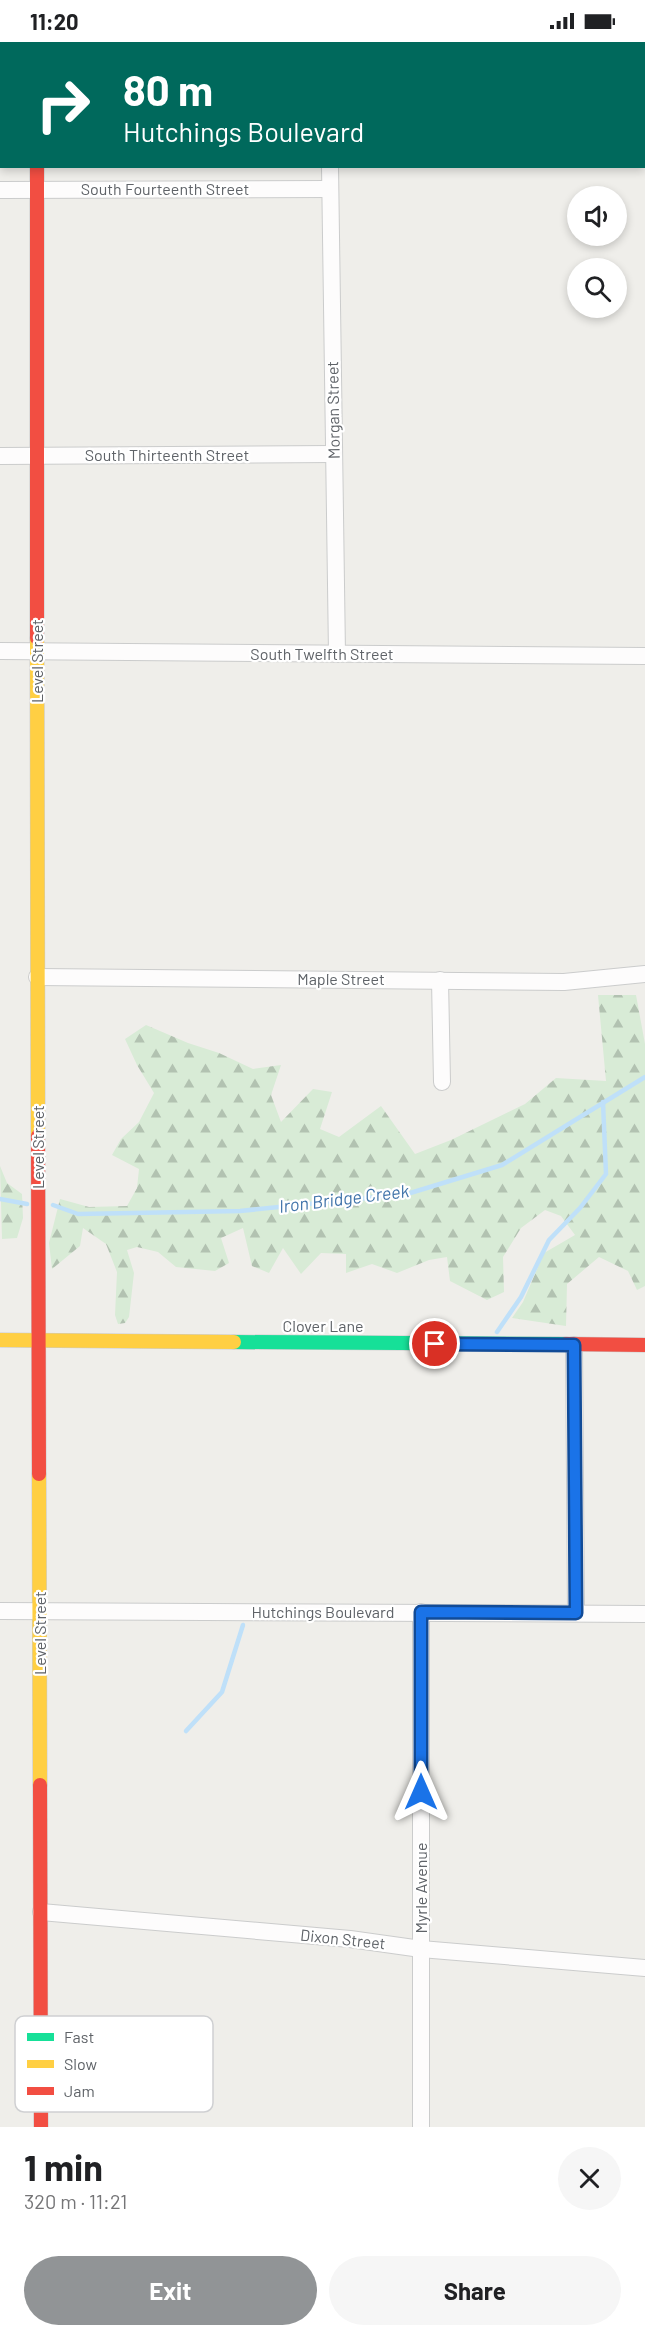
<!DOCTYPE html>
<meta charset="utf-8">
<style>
:root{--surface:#fff;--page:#f6f6f6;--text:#202124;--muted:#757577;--accent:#919496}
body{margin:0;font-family:Barlow,sans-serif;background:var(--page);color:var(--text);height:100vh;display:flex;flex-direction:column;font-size:22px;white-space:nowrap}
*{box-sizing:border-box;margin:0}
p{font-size:20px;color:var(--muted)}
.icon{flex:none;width:33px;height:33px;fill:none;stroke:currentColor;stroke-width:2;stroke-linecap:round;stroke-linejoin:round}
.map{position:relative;height:2085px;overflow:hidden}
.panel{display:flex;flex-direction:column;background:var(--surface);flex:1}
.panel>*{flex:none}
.top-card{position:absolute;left:0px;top:0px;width:645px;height:126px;box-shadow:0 3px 9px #0003;background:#00695c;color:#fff;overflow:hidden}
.tools{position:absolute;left:567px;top:144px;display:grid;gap:12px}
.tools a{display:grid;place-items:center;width:60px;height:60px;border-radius:50%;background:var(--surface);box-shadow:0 3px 9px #0003;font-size:30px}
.pin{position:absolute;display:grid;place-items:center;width:51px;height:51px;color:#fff;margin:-26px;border:3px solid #fff;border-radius:50%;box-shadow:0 2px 6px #0007}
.me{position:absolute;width:66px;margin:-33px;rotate:0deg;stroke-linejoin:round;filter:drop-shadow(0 0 4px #0008)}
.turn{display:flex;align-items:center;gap:21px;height:126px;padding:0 24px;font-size:27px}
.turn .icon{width:78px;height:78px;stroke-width:2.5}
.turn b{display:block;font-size:42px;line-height:51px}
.round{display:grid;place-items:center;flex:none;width:63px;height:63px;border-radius:32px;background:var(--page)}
.head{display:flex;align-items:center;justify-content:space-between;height:102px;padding:0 24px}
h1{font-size:36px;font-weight:700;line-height:45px}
.cta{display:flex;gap:12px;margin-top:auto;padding:12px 24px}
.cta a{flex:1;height:69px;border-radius:36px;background:var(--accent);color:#fff;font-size:24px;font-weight:700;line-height:69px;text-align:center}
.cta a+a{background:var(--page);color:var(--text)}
.status{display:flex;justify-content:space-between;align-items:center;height:42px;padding:0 30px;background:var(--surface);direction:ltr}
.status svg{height:16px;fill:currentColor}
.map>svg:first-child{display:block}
.forest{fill:url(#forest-firs)}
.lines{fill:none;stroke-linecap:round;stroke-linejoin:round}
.stream{stroke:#bfe0f9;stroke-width:4.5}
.street-casing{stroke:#cbcccc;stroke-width:18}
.fast-casing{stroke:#cacacb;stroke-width:15}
.slow-casing{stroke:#cacacb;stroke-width:15}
.jam-casing{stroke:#cacacb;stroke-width:15}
.street{stroke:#fdfcfc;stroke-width:16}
.fast{stroke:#16e098;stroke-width:14}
.slow{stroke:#ffcf43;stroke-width:14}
.jam{stroke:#f24e42;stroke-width:14}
.route-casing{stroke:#114b97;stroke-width:15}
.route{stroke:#1a73e8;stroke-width:10}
.labels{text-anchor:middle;stroke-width:4.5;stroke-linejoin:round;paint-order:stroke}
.street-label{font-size:16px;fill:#5f6368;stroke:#fff}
.water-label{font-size:18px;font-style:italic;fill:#4174aa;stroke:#fff}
.key{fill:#fff;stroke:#cfd0d2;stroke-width:1.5}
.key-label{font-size:16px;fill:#5f6368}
</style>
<div class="status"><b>11:20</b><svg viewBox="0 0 49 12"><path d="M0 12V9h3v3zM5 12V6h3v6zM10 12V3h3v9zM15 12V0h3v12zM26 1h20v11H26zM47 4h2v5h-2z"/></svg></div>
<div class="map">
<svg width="645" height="2085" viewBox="0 0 645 2085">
<defs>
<pattern id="forest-firs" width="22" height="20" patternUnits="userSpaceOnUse" patternTransform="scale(1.5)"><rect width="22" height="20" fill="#d8ebd6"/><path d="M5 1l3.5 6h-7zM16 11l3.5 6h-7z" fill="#b2c2b1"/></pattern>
</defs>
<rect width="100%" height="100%" fill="#efeeea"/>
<g class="forest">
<polygon points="598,953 636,953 645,1002 645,1244 637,1248 628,1229 599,1215 567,1242 566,1284 512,1276 523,1260 544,1211 575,1193 561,1174 545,1168 521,1186 503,1215 504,1250 487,1258 450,1239 447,1215 429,1218 397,1231 372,1222 346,1231 346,1212 321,1211 301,1232 283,1206 269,1231 252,1224 243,1186 221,1196 229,1221 215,1229 176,1225 158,1210 137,1205 127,1208 134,1231 129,1275 125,1281 118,1282 115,1273 117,1230 106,1202 83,1186 80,1204 52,1227 49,1201 60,1157 89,1165 127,1164 137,1146 139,1127 112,1113 121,1097 139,1080 154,1051 137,1023 125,997 146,983 188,1001 219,1011 253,1027 281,1023 271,1053 281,1080 313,1047 332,1050 320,1087 339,1095 381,1064 415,1112 451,1098 525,1062 556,1036 606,1039"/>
<polygon points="0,1124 7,1141 22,1152 23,1176 17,1196 2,1197"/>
</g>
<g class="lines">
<g class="stream">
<polyline points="0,1157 27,1162"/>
<polyline points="53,1163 78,1172 240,1169 407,1152 502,1123 645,1035"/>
<polyline points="497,1290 521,1255 549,1198 580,1166 606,1132 603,1060"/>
<polyline points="186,1689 222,1650 243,1583"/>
</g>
<g class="street-casing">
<g id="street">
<polyline points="35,0 35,2"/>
<polyline points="330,2 330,0"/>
<polyline points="330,124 337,612"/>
<polyline points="0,148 330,147"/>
<polyline points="0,414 333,412"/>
<polyline points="0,609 645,614"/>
<polyline points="37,935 564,940 645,932"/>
<polyline points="440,938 442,1040"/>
<polyline points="574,1303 576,1571"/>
<polyline points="0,1569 645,1572"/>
<polyline points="41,1870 350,1897 421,1907 645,1926"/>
<polyline points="421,2085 421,1570"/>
</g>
</g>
<g class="fast-casing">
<polyline id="fast" points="234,1300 566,1302"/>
</g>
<g class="slow-casing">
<g id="slow">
<polyline points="37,596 38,1094"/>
<polyline points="0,1298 234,1300"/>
<polyline points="39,1432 40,1743"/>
</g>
</g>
<g class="jam-casing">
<g id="jam">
<polyline points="37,596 37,124"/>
<polyline points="38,1094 39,1432"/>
<polyline points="566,1302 645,1303"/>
<polyline points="40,1743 41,2085"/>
</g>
</g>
<use href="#street" class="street"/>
<use href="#fast" class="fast"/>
<use href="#slow" class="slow"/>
<use href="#jam" class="jam"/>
</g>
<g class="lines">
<g class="route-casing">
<polyline id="route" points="421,1750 421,1570 576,1571 574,1303 435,1302"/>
</g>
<use href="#route" class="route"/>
</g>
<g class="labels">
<g class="street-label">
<text x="165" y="153">South Fourteenth Street</text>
<text transform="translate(333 368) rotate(-91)" y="6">Morgan Street</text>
<text x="167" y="419">South Thirteenth Street</text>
<text x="322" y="618">South Twelfth Street</text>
<text transform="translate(37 619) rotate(-90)" y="6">Level Street</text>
<text x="341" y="943">Maple Street</text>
<text transform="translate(38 1105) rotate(-90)" y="6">Level Street</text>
<text x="323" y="1290">Clover Lane</text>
<text x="323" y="1576">Hutchings Boulevard</text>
<text transform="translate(40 1591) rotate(-90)" y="6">Level Street</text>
<text transform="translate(421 1846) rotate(-90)" y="6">Myrle Avenue</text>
<text transform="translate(343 1897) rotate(6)" y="6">Dixon Street</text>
</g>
<g class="water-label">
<text transform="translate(344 1157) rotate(-7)" y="6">Iron Bridge Creek</text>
</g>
</g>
<rect x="15" y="1974" width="198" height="96" rx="9" class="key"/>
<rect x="27" y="1991" width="27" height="8" fill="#16e098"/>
<rect x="27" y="2018" width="27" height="8" fill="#ffcf43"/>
<rect x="27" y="2045" width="27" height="8" fill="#f24e42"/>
<g class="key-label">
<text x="64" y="2001">Fast</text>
<text x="64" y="2028">Slow</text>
<text x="64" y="2055">Jam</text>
</g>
</svg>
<div class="tools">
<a><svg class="icon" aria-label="sound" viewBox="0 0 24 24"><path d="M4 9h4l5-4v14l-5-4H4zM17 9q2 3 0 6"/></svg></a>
<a><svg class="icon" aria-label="search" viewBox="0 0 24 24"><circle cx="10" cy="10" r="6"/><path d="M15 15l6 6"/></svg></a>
</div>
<div class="pin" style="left:435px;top:1302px;background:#d93025"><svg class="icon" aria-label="arrive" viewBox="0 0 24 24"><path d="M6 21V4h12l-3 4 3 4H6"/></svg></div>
<svg class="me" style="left:421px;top:1750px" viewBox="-20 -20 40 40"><path d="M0-17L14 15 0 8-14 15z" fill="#1a73e8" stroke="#fff" stroke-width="4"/></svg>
<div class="top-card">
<div class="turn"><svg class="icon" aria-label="right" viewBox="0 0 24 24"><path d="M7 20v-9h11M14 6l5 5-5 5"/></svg><div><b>80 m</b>Hutchings Boulevard</div></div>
</div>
</div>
<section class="panel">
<div class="head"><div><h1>1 min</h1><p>320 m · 11:21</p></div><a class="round"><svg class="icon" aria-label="close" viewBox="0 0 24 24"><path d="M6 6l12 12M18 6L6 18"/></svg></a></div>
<div class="cta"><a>Exit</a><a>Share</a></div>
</section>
